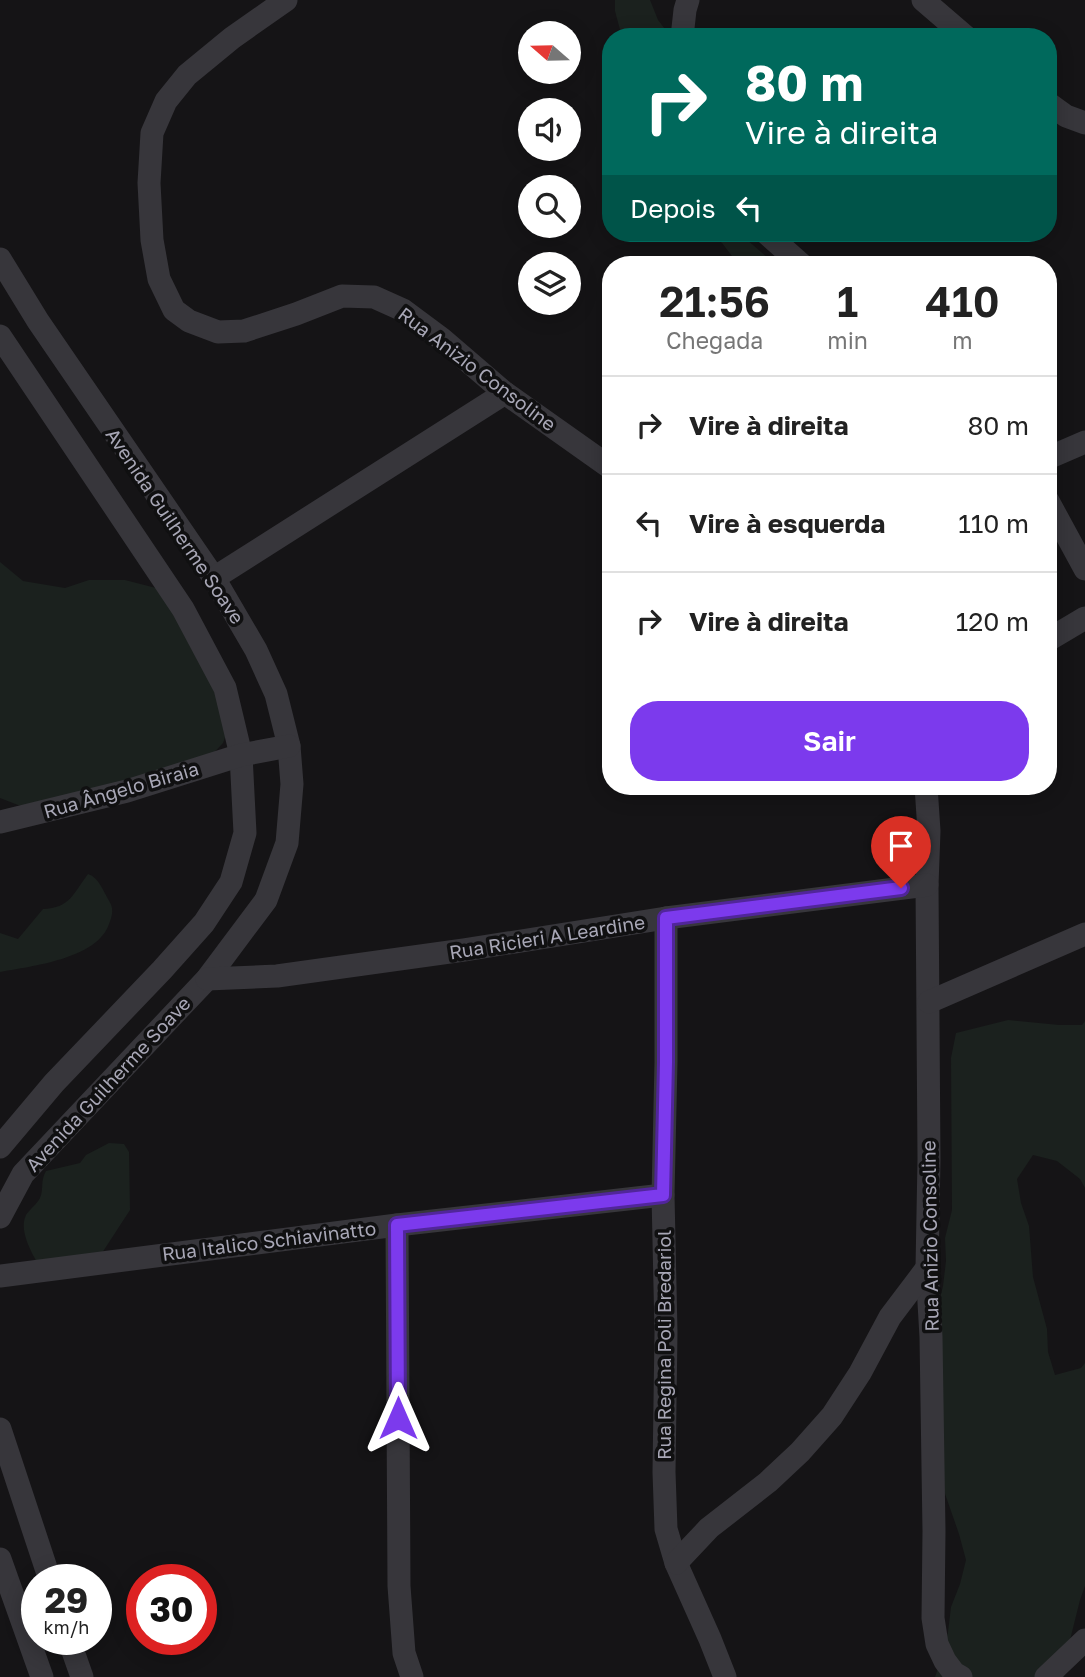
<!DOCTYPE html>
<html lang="pt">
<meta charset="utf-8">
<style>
:root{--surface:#fff;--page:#f2f2f2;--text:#222;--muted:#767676;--line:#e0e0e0;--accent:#7c3aed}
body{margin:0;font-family:"Golos Text",sans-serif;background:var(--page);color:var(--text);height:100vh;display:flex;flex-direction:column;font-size:26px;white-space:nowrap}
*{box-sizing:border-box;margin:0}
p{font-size:23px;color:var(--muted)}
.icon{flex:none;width:38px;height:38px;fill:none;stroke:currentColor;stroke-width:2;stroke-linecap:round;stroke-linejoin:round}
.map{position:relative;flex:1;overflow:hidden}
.side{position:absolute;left:602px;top:256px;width:455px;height:539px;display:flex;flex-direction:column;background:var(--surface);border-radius:28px;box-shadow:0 4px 18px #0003}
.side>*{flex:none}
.top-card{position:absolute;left:602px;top:28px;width:455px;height:214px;border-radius:28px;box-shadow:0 4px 18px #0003;background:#00695c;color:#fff;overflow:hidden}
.needle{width:46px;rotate:290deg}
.fabs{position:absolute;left:518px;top:21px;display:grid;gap:14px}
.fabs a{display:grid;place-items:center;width:63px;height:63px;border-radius:50%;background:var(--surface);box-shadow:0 4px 18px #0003;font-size:35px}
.speed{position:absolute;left:21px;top:1564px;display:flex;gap:14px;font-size:35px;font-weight:700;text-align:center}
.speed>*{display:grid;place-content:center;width:91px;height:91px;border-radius:50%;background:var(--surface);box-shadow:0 4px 18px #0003;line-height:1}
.speed small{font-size:18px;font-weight:400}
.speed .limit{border:10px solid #d22;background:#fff;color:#111}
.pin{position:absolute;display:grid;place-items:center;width:60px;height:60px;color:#fff;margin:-72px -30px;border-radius:50% 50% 50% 0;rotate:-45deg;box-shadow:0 0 7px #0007}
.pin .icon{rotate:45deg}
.me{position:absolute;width:77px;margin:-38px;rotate:0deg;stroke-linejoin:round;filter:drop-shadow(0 0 5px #0008)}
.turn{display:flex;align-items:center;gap:24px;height:147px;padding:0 28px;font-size:32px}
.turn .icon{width:91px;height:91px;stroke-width:2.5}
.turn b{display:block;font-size:49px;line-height:60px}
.then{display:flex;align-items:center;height:66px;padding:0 28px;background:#0003;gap:14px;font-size:26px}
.eta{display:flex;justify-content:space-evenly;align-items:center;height:119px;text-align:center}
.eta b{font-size:42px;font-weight:600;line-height:49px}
.action{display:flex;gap:14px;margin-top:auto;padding:14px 28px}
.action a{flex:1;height:80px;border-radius:28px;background:var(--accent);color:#fff;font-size:28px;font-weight:600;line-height:80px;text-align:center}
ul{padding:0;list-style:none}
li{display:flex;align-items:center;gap:21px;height:98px;padding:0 28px;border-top:2px solid var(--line)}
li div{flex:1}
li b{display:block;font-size:26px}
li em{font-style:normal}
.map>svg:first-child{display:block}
.green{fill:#1b211e}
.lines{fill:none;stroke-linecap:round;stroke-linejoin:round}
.minor{stroke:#37363b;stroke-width:23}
.route-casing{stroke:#51269a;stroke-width:18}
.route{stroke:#7c3aed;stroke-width:12}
.labels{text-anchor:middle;stroke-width:7;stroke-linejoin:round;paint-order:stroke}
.street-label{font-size:19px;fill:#a8a7b6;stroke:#101011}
</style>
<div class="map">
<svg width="1085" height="1677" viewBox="0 0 1085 1677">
<rect width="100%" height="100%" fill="#151416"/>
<g class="green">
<polygon points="615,0 650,0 658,20 671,37 622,37 615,11"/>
<polygon points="710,233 739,233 775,264 738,264 722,243"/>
<polygon points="0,562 23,581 65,588 89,580 125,580 156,588 179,607 230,724 223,743 205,762 57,810 18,805 0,798"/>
<path d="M88,874c10,3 15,16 20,25 6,9 5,15 1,25 -12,35 -77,42 -109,48v-39l18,6 25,-30c27,-1 30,-15 45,-35z"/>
<polygon points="1008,1020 1059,1025 1082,1025 1085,1021 1085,1188 1080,1179 1057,1161 1033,1155 1017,1179 1021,1203 1029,1226 1033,1277 1047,1329 1048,1352 1055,1375 1081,1368 1085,1363 1085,1586 1080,1600 1068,1648 1064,1677 935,1677 942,1657 948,1632 951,1607 960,1584 966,1560 959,1534 943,1488 936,1314 943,1286 946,1261 945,1238 952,1210 951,1058 956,1033"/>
<path d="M109,1143l15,1 5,8 1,58 -28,43 -65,9c-7,-12 -18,-33 -11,-47 4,-6 11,-11 14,-17 4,-9 0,-17 6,-27l34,-8 6,-8z"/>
</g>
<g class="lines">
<g class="minor">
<polyline points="286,0 232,38 187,75 166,101 152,133 149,183 152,240 159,279 174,310 189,321 218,332 244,331 296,314 342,296 374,297 403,310 442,339 505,393 611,468"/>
<polyline points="923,0 966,37"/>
<polyline points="682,37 685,10 688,0"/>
<polyline points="1048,103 1066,116 1085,123"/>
<polyline points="766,233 801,264"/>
<polyline points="0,259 38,321 214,578 256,650 276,694 289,746 292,784 287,843 266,900 207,979 23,1174 0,1217"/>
<polyline points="0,336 183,609 225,688 241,755 245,833 231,882 204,923 162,970 54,1083 0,1147"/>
<polyline points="1048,458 1085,442"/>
<polyline points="1048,501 1085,569"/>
<polyline points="214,578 505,393"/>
<polyline points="1048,640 1085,618"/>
<polyline points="926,786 929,831 927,885 929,1159 927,1268 931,1337 934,1531 933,1618 937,1644 945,1661 954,1673 961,1677"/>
<polyline points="0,822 127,791 241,755 289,746"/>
<polyline points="666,918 666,1062 663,1195 666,1332 664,1472 666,1529 676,1563 710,1639 725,1677"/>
<polyline points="207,979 277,976 464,950 666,918 927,885"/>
<polyline points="929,1002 1085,934"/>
<polyline points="397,1225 399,1586 404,1653 412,1677"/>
<polyline points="0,1276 397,1225 663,1195"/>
<polyline points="0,1429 50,1580"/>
<polyline points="0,1559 42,1677"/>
<polyline points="676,1563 709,1528 768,1482 800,1452 832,1416 860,1373 890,1317 927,1268"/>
<polyline points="69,1640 82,1677"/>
<polyline points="1046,1677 1085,1640"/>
</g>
</g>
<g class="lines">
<g class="route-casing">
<polyline id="route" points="398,1418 397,1225 663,1195 666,1062 666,918 901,888"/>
</g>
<use href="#route" class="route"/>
</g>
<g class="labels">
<g class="street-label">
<text transform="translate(477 369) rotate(37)" y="7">Rua Anizio Consoline</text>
<text transform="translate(175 526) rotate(56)" y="7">Avenida Guilherme Soave</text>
<text transform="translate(121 790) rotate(-16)" y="7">Rua Ângelo Biraia</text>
<text transform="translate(547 937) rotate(-9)" y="7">Rua Ricieri A Leardine</text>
<text transform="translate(108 1084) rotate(-47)" y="7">Avenida Guilherme Soave</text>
<text transform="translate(930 1236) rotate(-91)" y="7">Rua Anizio Consoline</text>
<text transform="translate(269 1241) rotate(-7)" y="7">Rua Italico Schiavinatto</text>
<text transform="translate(664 1345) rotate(-90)" y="7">Rua Regina Poli Bredariol</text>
</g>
</g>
</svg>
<div class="fabs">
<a><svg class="needle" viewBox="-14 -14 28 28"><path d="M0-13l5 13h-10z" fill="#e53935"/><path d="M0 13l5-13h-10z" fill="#767676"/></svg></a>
<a><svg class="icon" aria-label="sound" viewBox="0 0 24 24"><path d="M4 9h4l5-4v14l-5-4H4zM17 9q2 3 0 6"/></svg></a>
<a><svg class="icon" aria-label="search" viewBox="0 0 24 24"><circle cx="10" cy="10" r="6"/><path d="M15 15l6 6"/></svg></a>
<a><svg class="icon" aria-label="layers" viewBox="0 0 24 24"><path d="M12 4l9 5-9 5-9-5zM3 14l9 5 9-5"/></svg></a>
</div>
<div class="speed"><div>29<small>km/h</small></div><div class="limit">30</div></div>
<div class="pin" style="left:901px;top:888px;background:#d93025"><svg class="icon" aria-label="arrive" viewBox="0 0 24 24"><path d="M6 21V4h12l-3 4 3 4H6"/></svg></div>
<svg class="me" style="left:398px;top:1418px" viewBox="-20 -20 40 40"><path d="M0-17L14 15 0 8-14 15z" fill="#7c3aed" stroke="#fff" stroke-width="4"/></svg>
<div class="top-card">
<div class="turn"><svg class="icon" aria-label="right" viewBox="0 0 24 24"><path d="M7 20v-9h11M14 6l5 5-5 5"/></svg><div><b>80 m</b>Vire à direita</div></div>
<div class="then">Depois<svg class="icon" aria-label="left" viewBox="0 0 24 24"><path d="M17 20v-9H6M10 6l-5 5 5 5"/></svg></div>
</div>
<section class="side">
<div class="eta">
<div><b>21:56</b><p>Chegada</p></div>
<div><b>1</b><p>min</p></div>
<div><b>410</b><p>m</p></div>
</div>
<ul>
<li><svg class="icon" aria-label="right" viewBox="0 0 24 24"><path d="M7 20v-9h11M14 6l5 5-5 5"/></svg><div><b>Vire à direita</b></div><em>80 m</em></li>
<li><svg class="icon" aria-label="left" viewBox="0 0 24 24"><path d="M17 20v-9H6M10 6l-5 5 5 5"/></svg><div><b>Vire à esquerda</b></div><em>110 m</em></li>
<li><svg class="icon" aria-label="right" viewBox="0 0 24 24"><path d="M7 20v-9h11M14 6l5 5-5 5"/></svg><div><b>Vire à direita</b></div><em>120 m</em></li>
</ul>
<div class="action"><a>Sair</a></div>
</section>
</div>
